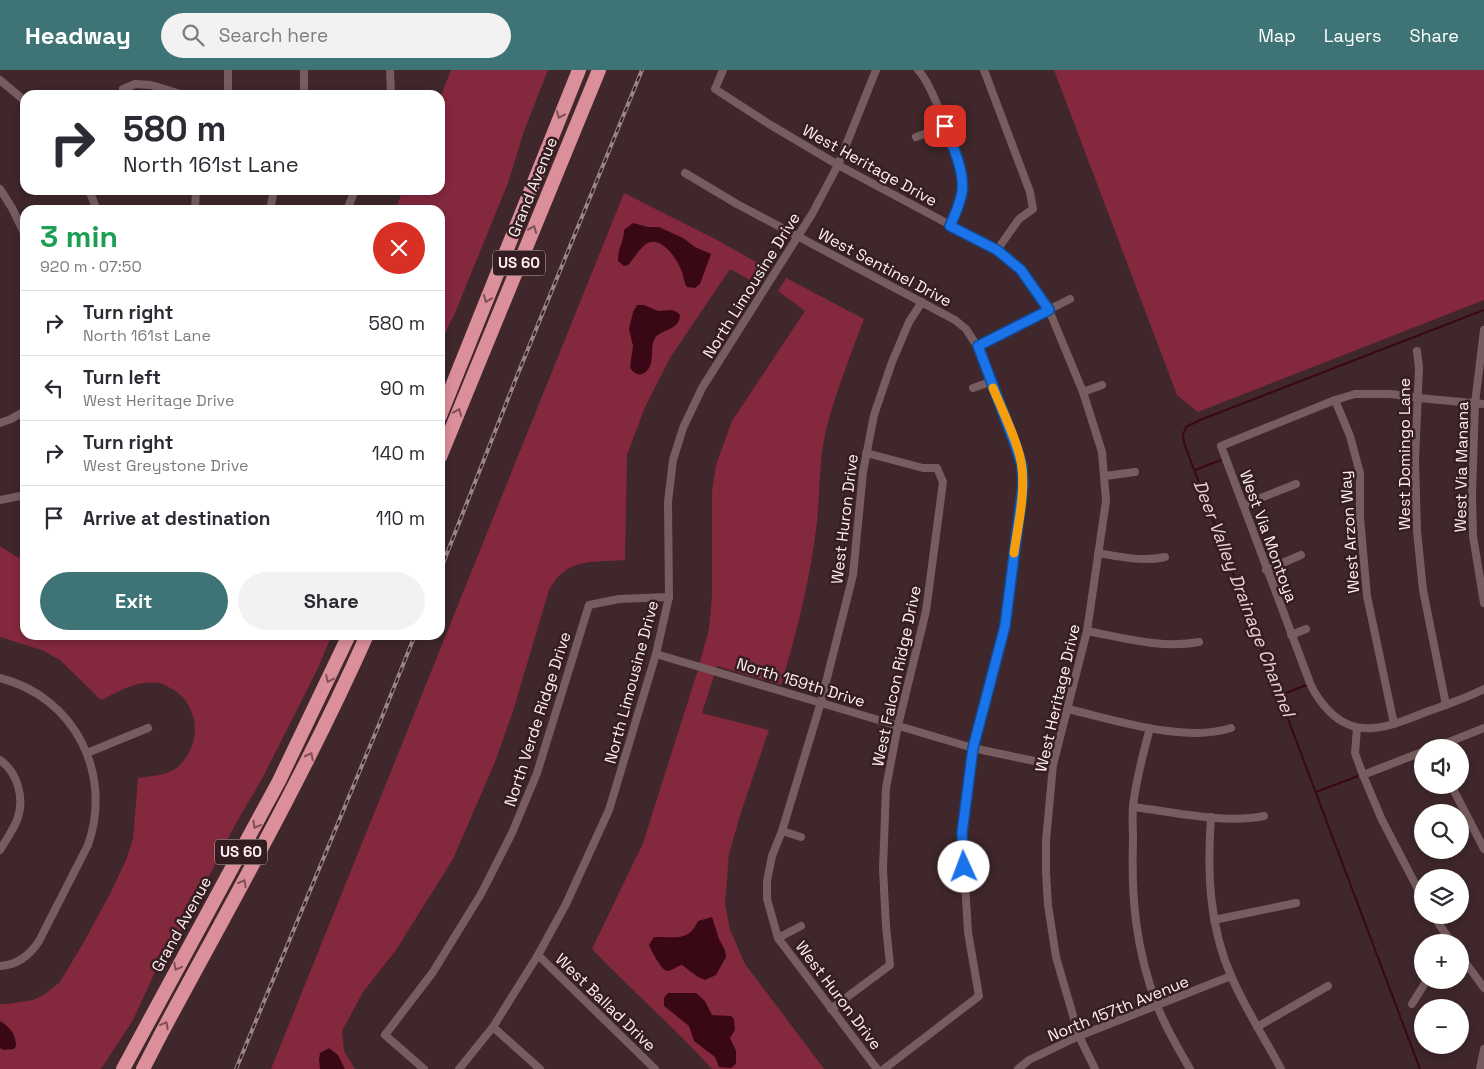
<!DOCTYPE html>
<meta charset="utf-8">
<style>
:root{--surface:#fff;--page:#f2f2f3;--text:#2b2b33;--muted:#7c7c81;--line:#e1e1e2;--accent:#3e7475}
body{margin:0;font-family:"Space Grotesk",sans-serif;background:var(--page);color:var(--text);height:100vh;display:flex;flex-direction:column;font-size:19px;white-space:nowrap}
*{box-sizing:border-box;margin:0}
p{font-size:16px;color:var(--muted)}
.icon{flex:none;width:28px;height:28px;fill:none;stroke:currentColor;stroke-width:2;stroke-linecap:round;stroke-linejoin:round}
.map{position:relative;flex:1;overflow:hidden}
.panel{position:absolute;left:20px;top:135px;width:425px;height:435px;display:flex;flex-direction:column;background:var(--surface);border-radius:15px;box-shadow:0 2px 8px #0003}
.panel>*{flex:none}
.banner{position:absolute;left:20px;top:20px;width:425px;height:105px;border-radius:15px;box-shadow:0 2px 8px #0003;background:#fff;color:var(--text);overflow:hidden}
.controls{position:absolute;left:1414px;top:669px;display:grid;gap:10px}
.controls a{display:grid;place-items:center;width:55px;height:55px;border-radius:50%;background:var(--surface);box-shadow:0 2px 8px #0003;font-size:25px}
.pin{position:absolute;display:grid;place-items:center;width:42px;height:42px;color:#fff;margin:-21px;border-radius:10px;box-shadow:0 2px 8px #0006}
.me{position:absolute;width:55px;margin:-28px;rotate:358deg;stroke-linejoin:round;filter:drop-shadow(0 0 4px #0008)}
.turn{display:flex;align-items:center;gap:18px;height:105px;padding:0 20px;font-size:22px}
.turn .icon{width:65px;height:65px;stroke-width:2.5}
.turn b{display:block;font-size:35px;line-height:42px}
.round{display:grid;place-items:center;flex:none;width:52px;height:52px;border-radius:26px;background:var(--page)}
.headline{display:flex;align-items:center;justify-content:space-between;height:85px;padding:0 20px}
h1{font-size:30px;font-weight:700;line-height:38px;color:#1e9e55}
.primary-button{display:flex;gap:10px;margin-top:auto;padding:10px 20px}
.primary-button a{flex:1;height:58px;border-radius:30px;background:var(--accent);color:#fff;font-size:20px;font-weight:700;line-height:58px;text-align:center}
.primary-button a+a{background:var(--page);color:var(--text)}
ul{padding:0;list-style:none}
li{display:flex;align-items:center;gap:15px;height:65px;padding:0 20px;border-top:1px solid var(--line)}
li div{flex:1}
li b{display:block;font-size:19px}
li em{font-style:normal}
header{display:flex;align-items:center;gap:30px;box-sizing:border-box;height:70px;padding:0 25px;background:var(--accent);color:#fff}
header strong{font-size:24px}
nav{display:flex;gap:28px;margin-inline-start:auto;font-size:18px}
.search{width:350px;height:45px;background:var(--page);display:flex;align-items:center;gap:12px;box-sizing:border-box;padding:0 18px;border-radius:28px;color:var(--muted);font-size:19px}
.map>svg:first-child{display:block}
.green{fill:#84283e}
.water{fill:#3a0815}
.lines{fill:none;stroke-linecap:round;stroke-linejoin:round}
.stream{stroke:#3a0815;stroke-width:2}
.street{stroke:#775d60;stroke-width:8}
.highway{stroke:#db8f9a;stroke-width:14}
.rail-casing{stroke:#9a8689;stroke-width:4}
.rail{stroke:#341e21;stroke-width:2;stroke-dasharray:5.5;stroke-linecap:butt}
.oneway{stroke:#7f5157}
.route-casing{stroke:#114b97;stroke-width:12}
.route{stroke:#1a73e8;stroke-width:9}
.slow{stroke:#f59e0b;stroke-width:9}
.labels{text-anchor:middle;stroke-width:5;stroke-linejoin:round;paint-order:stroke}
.shield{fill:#341e21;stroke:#c2b0b2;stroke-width:1}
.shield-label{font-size:15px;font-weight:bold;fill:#ffeef0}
.street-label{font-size:16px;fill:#ffeef0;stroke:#341e21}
.water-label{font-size:18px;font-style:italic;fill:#edd1d4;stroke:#341e21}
</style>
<header>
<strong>Headway</strong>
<div class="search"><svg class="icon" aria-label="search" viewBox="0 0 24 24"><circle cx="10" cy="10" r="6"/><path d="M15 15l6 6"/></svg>Search here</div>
<nav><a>Map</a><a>Layers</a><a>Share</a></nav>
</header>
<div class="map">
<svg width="1484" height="999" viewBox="0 0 1484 999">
<rect width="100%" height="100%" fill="#3f272b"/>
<g class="green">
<polygon points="451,0 548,0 524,61 508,113 455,243 440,274 440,140 395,140 403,120 440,120 440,28"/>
<polygon points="1054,0 1484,0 1484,230 1198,342 1177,325"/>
<path d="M624,123l93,47 48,27 -8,17 -27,-15 -60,89 -25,49 -18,48 -2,105c-34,3 -58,-3 -76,30l-36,121 -18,51 -42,97 -57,91 -33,42 -21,39 2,20 11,18h-84z"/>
<path d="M786,208l78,41c-13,35 -29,75 -38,111 -7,30 -6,62 -9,91 -6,56 -20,110 -36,164l-64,-19 -15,47 67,17 -27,79 -13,45 -4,50 5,26 15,34 79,105h-112c-38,-42 -81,-79 -120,-120l51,-106 54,-170 12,-44 3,-32v-105l4,-27 16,-44 73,-110 -27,-20z"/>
<path d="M0,476l17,11 8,1v77h307l-16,37 -53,105 -28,48 -51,100 -29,47 -22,48 -32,49h-101v-65h8l25,-4 12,-6 15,-12 25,-42 27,-50 14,-30 7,-21 5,-61c11,-2 27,-2 37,-9 27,-20 27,-63 -3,-80 -4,-2 -9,-6 -14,-6 -22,-3 -38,8 -57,17l-41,-40 -18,-10 -42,-13z"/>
</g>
<g class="water">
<path d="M633,153l15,4h11l24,11 12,9 16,7 -11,30 -5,4 -8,-1c-3,-4 -3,-9 -5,-15 -4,-12 -21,-38 -36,-28 -8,6 -12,15 -18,21l-4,1 -6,-5c-1,-10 6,-20 6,-31z"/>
<path d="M637,235h7l14,6 14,-1 5,2 3,3c-1,16 -17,13 -25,23 -5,8 -1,19 -5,28 -5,11 -15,11 -20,1l3,-21 -4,-17 4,-17z"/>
<path d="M712,847l7,22 6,11 1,7 -10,18 -11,5 -7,-3 -16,-12c-5,1 -10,6 -15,6 -5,0 -16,-21 -18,-26l5,-8c20,-1 34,6 44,-16z"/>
<polygon points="668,923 696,923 705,931 712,945 731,946 734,949 735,960 730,968 736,981 736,994 731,998 719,997 715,987 694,971 689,956 664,936 664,928"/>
<path d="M0,951c10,6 16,13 16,25l-2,3 -11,1 -3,-2z"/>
<polygon points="329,978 338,985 345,999 320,999 319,990 320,983"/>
</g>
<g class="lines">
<g class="stream">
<polyline points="1195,400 1221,390"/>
<polyline points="1280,625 1307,615"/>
<polyline points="1316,722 1358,706"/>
<polyline points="1420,999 1184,373 1183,365 1186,357 1200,350 1484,240"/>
</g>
<g class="street">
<polyline points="304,0 304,25"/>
<polyline points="390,0 391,25"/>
<polyline points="723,0 715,19 769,54 838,95 997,180 1021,200 1049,240 1083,322 1102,382 1106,431 1087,561 1053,695 1046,771 1046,802 1048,835 1056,887 1079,966 1095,999"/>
<path d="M918,0c15,15 45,98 45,119 -1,12 -8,26 -13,37"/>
<polyline points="984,0 1030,122 1033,139 1019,149 997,180"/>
<polyline points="0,10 25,31"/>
<polyline points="123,19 135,14 151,15 184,25"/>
<polyline points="228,25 228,0"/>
<polyline points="916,67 945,56"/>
<polyline points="685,103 737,134 955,250 966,259 977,276 990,312 1010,359 1022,395 1023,415 1005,555 973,678 962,763 968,862 979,926 884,999"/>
<polyline points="0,119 12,138 25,165"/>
<polyline points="89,120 97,140"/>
<polyline points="195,140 196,120"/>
<polyline points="270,140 274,120"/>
<polyline points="347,140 355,120"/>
<polyline points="1484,260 1475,333 1472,425 1473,466 1484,533"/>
<polyline points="977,276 1070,229"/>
<polyline points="1417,281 1419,298 1415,390 1417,461 1423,520 1446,635"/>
<polyline points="973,318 990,312"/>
<polyline points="1083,322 1102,315"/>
<polyline points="1335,330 1350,366 1360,403 1360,448 1367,526 1394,654"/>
<path d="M1484,334l-65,-6 -28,-4h-36l-20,6 -114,46 89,237c5,12 11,20 20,29 29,29 63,13 96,0 20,-7 40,-14 58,-23"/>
<polyline points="0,353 11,349 25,341"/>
<polyline points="1105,406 1135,402"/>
<polyline points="0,430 25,425"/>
<polyline points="1243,435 1296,414"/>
<path d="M1098,483c22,4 45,9 67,4"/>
<polyline points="1266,500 1301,485"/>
<path d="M1087,561c37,7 75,18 112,11"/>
<polyline points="1291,565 1306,559"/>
<polyline points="656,584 973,678 1053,695"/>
<path d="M0,608c75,19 113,96 88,167l-49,96c-9,14 -22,24 -39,25"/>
<path d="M1068,639c47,11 117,34 163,19"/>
<path d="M1150,658c-7,26 -14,51 -17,78 -1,11 0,23 0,34 -2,58 3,111 24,165 8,22 21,43 33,64"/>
<polyline points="1357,658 1355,683 1363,705 1382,750 1422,827"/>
<polyline points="1434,678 1484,658"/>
<polyline points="87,683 148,658"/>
<path d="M0,690c18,13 25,39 17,60 -4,10 -11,20 -17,30"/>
<polyline points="1363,705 1422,682"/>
<polyline points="1451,715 1484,779"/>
<path d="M1133,737c41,5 91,17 131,9"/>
<path d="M1211,747c-4,54 -2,110 21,161 14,32 33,61 49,91"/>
<polyline points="782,761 801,767"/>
<polyline points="1433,845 1451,872"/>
<polyline points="1214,850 1296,833"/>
<polyline points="778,868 801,856"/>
<polyline points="538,885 655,999"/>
<polyline points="1460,885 1484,918"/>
<polyline points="1412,934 1427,910"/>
<polyline points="831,939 890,895 886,856 883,799 886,718 898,655 926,541 943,412 937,398 923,398 866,383"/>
<polyline points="493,957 540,999"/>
<polyline points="1257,957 1328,916"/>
<polyline points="424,999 385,965 433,902 481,824 512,763 537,703 589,535 619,529 669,527"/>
<polyline points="459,999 493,957 538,885 566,834 609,740 656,584 669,527 668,432 673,390 683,358 702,318 812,144 838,95 876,0"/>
<polyline points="877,999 778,868 767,829 767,811 772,786 782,761 821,632 853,505 863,402 874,345 892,292 909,252 922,232"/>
<polyline points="1018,999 1029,990 1079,966 1231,906"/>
<polyline points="1480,999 1484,979"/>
</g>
<g class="highway">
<polyline points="440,346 579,0"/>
<polyline points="440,387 599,0"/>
<polyline points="123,999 279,711 349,565"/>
<path d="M143,999l18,-35c71,-132 145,-262 206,-399"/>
</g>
<g class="rail-casing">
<g id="rail">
<polyline points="440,501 519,301 642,0"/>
<polyline points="236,999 380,652 415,565"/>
</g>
</g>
<use href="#rail" class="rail"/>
</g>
<defs><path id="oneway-chevron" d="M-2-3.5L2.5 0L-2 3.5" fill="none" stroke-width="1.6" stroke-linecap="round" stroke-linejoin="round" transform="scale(1.25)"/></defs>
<g class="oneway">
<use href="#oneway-chevron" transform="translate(560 45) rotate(112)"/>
<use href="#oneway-chevron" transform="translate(533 159) rotate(-68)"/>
<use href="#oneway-chevron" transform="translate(487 229) rotate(112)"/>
<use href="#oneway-chevron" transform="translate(458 342) rotate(-68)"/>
<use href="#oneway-chevron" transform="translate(329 609) rotate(115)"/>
<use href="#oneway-chevron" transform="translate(310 686) rotate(-63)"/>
<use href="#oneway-chevron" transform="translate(256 755) rotate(119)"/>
<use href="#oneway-chevron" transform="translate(243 813) rotate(-62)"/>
<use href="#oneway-chevron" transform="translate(177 897) rotate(118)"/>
<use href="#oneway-chevron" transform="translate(165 955) rotate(-62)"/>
</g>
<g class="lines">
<g class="route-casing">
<path id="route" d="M945,56c7,18 20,46 17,66 -2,12 -7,23 -12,34l47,24 24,20 28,40 -71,36 38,101 6,19 1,19 -18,141 -32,122 -11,85 2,34"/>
</g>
<use href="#route" class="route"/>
<path class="slow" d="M993,318c9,22 27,58 29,80 3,28 -4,57 -8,85"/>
</g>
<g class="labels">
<g class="shield">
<rect x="493" y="180.5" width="52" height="25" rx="4"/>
<rect x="215" y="769.5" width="52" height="25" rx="4"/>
</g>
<g class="shield-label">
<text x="519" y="198">US 60</text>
<text x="241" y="787">US 60</text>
</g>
<g class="street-label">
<text transform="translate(870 95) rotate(29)" y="6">West Heritage Drive</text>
<text transform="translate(532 117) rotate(-68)" y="6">Grand Avenue</text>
<text transform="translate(885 197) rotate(28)" y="6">West Sentinel Drive</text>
<text transform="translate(751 215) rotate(-58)" y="6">North Limousine Drive</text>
<text transform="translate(1404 384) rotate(-90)" y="6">West Domingo Lane</text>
<text transform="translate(1461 397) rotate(-89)" y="6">West Via Manana</text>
<text transform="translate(844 449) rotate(-83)" y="6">West Huron Drive</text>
<text transform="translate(1349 462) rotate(-94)" y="6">West Arzon Way</text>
<text transform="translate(1269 466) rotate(70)" y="6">West Via Montoya</text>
<text transform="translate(896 606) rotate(-78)" y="6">West Falcon Ridge Drive</text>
<text transform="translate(631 612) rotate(-75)" y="6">North Limousine Drive</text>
<text transform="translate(801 612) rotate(17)" y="6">North 159th Drive</text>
<text transform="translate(1057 628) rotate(-77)" y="6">West Heritage Drive</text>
<text transform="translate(537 649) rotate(-72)" y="6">North Verde Ridge Drive</text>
<text transform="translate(181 854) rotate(-61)" y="6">Grand Avenue</text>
<text transform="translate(839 925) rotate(53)" y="6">West Huron Drive</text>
<text transform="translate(606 932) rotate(44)" y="6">West Ballad Drive</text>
<text transform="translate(1118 938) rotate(-22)" y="6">North 157th Avenue</text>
</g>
<g class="water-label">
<text transform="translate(1244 528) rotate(69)" y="6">Deer Valley Drainage Channel</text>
</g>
</g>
</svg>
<div class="controls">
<a><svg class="icon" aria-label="sound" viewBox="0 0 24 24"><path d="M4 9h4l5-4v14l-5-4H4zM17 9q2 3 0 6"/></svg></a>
<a><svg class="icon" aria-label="search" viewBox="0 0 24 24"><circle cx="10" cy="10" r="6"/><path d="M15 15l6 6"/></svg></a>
<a><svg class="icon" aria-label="layers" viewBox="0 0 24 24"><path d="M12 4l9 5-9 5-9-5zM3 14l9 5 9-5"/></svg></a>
<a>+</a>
<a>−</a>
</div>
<div class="pin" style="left:945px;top:56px;background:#d93025"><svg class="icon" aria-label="arrive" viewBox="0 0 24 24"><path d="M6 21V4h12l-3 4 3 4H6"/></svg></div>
<svg class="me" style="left:964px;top:797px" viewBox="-20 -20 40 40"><circle r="19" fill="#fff"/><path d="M0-13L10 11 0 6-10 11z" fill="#1a73e8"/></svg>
<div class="banner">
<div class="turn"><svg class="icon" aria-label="right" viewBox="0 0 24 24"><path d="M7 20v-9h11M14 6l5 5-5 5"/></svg><div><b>580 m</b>North 161st Lane</div></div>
</div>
<section class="panel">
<div class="headline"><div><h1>3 min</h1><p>920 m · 07:50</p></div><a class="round" style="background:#d93025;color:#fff"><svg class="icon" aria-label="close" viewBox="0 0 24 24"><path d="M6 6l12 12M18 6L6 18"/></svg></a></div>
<ul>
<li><svg class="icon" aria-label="right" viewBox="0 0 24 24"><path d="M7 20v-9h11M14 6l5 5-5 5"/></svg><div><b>Turn right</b><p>North 161st Lane</p></div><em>580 m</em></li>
<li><svg class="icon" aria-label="left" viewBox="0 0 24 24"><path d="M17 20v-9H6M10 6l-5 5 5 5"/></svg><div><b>Turn left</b><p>West Heritage Drive</p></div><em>90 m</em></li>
<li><svg class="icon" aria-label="right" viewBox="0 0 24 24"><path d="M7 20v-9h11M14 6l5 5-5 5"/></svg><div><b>Turn right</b><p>West Greystone Drive</p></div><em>140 m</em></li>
<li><svg class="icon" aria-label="arrive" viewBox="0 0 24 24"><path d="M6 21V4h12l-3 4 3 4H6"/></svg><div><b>Arrive at destination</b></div><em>110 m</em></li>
</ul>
<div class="primary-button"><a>Exit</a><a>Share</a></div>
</section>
</div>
